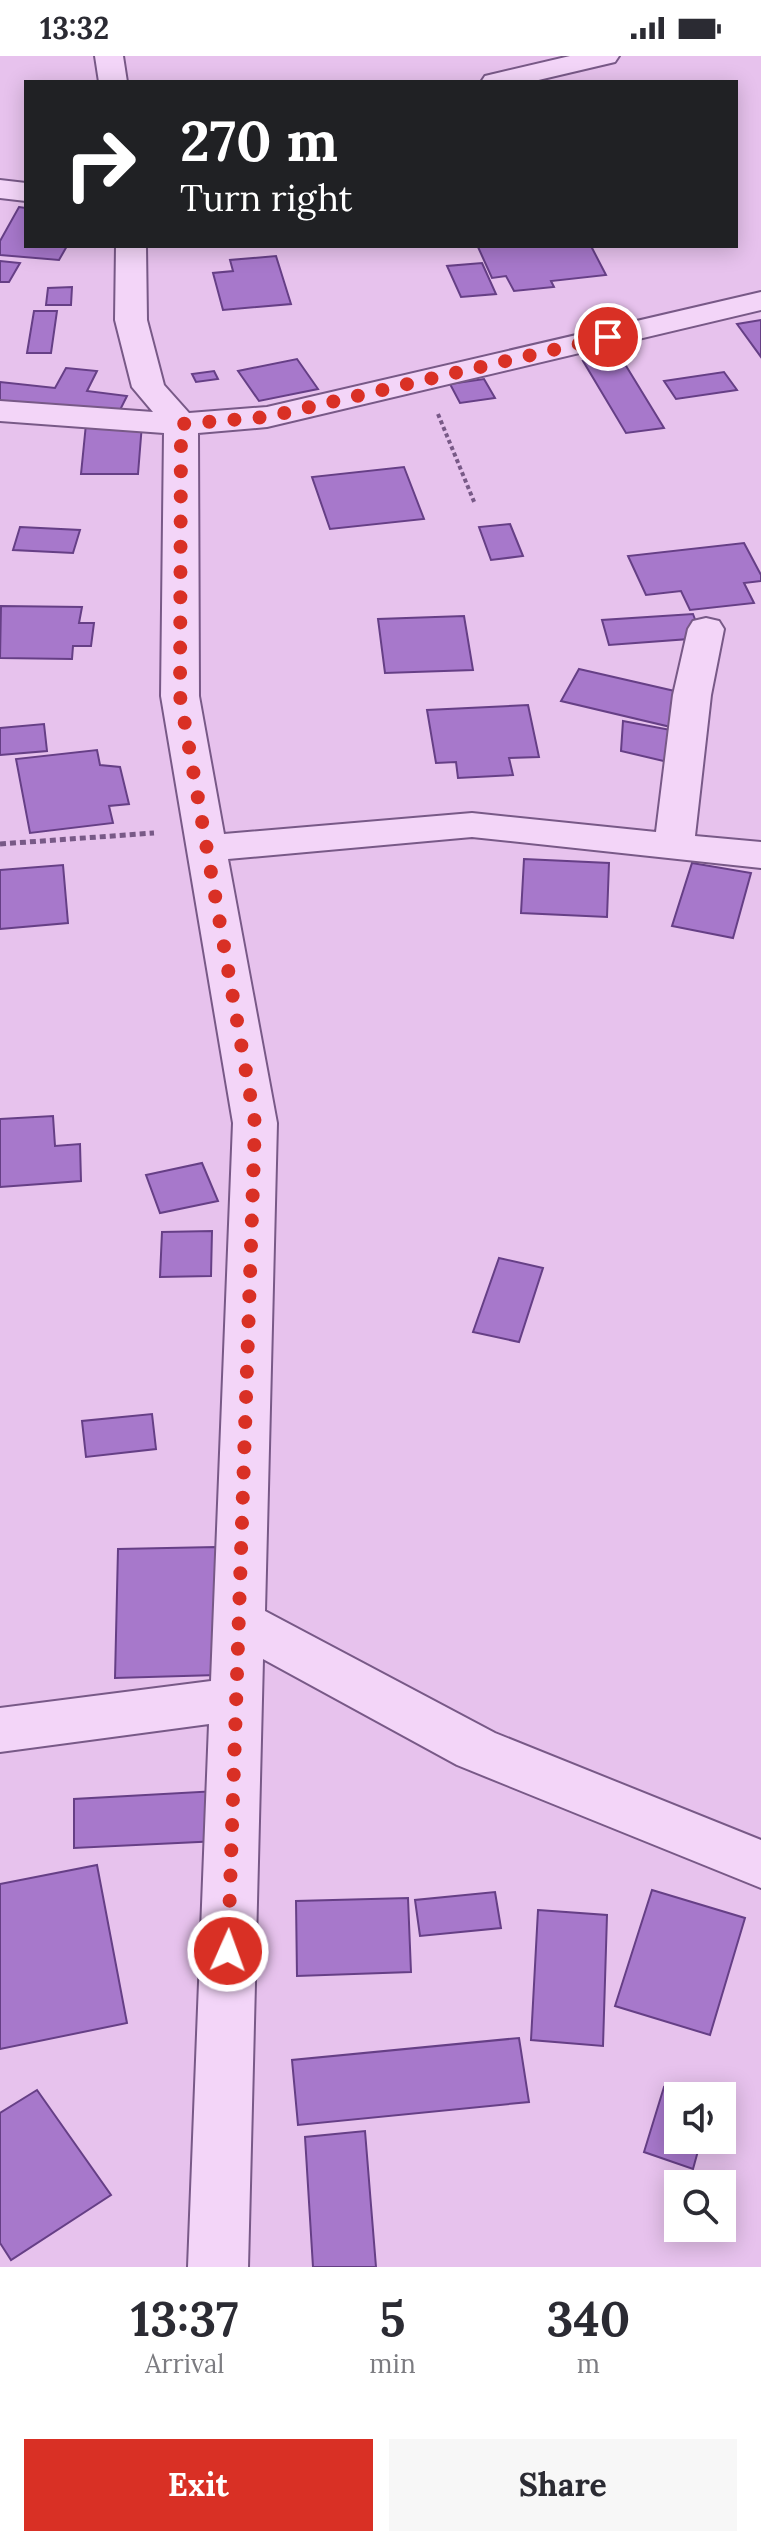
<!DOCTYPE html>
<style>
:root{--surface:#fff;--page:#f7f7f7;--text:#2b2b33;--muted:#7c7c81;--accent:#d93025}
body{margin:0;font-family:Lora,serif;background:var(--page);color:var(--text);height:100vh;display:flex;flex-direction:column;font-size:30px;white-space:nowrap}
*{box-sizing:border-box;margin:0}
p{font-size:26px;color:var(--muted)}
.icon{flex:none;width:44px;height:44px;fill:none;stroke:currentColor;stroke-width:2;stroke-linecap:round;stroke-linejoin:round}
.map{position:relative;height:2211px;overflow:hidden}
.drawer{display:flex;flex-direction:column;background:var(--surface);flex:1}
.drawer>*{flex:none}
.hud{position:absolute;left:24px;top:24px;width:714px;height:168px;border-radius:0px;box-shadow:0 4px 20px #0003;background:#202124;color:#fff;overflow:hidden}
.tools{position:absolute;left:664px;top:2026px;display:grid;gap:16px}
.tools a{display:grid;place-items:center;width:72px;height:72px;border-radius:0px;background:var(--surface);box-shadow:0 4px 20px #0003;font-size:40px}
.pin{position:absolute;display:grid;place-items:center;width:68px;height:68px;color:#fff;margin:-34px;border:4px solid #fff;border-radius:50%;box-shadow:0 2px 8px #0007}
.me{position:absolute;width:88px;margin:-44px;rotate:2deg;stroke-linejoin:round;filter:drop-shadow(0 0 6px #0008)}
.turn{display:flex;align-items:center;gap:28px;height:168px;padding:0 24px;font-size:36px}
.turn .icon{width:104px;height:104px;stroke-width:2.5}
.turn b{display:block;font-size:56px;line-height:68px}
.eta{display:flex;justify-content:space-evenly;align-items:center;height:136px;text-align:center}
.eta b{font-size:48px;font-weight:700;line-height:56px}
.button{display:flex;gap:16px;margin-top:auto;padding:16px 24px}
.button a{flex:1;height:92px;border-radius:0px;background:var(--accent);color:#fff;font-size:32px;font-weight:700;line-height:92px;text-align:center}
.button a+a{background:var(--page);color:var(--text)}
.status{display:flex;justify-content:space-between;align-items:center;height:56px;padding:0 40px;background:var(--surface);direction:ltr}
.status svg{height:22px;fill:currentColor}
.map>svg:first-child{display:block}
.building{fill:#a778cb;stroke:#663f86;stroke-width:2}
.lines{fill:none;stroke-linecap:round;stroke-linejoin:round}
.minor-casing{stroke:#785987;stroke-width:4}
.path-far1{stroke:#785987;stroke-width:4;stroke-dasharray:4 3;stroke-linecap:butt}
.path{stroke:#785987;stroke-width:5;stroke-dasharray:6 4;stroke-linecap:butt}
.minor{fill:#f3d5f8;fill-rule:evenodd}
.route{stroke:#d93025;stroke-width:14;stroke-dasharray:0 25.2}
</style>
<div class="status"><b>13:32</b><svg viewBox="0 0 49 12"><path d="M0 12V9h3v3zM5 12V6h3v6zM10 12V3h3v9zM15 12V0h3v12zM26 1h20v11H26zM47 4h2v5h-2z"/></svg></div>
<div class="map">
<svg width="761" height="2211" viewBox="0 0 761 2211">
<rect width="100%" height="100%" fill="#e7c2ed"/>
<g class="building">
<polygon points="19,151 26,152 26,190 67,190 59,204 0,199 0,185"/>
<polygon points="591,190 606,219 551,225 554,231 514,235 506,220 492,222 478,191"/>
<polygon points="276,200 291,248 223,254 213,217 233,215 230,204"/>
<polygon points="0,205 20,207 9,226 0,226"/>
<polygon points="482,207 496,238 461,241 447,210"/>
<polygon points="72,231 71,249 46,249 48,232"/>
<polygon points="34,255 57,255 51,297 27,297"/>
<polygon points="761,264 761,301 737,268"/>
<polygon points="620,300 664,372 626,377 583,305"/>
<polygon points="297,303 318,333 259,345 238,315"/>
<polygon points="66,312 97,315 87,335 127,340 117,360 0,348 0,326 55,332"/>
<polygon points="214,315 218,323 196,326 192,318"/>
<polygon points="724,316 737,334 676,343 664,325"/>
<polygon points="484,323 495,342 460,347 450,328"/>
<polygon points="86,368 142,368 138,418 81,418"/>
<polygon points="404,411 424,463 330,473 312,421"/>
<polygon points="510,468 523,500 491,504 479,471"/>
<polygon points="20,471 80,474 73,497 13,494"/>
<polygon points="744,487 761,519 761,525 744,527 754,547 690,554 681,535 646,539 628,500"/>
<polygon points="1,550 82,551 79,567 94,567 91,590 73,590 72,603 0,602"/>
<polygon points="693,558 702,582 609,589 602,564"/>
<polygon points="464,560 473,614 385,617 378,563"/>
<polygon points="579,613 692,639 675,672 561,645"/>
<polygon points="528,649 539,701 509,702 513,719 458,722 456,706 436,707 427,654"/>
<polygon points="623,665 676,675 672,707 621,695"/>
<polygon points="44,668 47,695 0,699 0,672"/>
<polygon points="97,694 100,709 120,711 129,748 109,750 113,767 30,777 16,703"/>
<polygon points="524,803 609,807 607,861 521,857"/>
<polygon points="692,807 751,817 733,882 672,870"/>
<polygon points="63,809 68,867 0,873 0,814"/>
<polygon points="53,1060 55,1090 80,1088 81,1125 0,1131 0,1063"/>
<polygon points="202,1107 218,1145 160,1157 146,1119"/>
<polygon points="212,1175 211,1220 160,1221 162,1176"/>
<polygon points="499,1202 543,1212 519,1286 473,1276"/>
<polygon points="152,1358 156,1393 86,1401 82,1365"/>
<polygon points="216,1491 217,1619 115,1622 118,1493"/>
<polygon points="217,1735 219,1785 74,1792 74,1743"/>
<polygon points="97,1809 127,1967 0,1993 0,1828"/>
<polygon points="652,1834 745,1862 710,1979 615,1950"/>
<polygon points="495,1836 501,1872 420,1880 415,1844"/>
<polygon points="408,1842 411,1916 297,1920 296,1845"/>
<polygon points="538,1854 607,1859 603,1990 531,1984"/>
<polygon points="519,1982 529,2046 298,2069 292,2004"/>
<polygon points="664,2031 693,2040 678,2040 678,2084 701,2084 693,2113 644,2096"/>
<polygon points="37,2034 111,2139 11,2204 0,2187 0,2057"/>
<polygon points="365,2075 376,2211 313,2211 305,2081"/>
</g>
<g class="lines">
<g class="minor-casing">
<g id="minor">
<polygon points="95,0 123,0 127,26 99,26"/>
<polygon points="570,0 619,0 615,6 530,26 481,26 485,20"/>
<polygon points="0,124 26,127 26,145 0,142"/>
<polygon points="116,190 146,190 147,264 164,329 189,357 267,351 761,236 761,254 267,371 198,377 199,640 224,778 472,757 656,776 673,639 688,573 693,565 706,562 719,565 724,573 711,639 695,780 761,786 761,812 472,781 228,803 277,1067 265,1555 495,1677 761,1784 761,1832 457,1709 263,1603 248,2211 188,2211 209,1668 0,1696 0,1652 211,1625 233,1067 161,640 164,377 0,365 0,345 153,356 132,331 115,264"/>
</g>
</g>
<polyline class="path-far1" points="438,358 475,448"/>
<polyline class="path" points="0,788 154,777"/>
<use href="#minor" class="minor"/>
</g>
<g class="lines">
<polyline class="route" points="228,1895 255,1067 180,640 181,368 267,361 608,281"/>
</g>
</svg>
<div class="tools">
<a><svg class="icon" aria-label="sound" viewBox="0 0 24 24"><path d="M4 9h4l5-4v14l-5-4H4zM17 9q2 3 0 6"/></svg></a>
<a><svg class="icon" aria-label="search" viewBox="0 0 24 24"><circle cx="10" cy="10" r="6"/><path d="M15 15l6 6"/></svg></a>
</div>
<div class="pin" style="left:608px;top:281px;background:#d93025"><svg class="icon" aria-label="arrive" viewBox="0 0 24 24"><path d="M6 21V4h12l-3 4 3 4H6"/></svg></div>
<svg class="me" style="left:228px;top:1895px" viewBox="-20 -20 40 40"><circle r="17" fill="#d93025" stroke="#fff" stroke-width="3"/><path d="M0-11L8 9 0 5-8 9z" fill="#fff"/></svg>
<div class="hud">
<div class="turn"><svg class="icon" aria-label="right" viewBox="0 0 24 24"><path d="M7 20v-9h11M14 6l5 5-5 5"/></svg><div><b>270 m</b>Turn right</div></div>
</div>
</div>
<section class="drawer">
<div class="eta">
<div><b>13:37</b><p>Arrival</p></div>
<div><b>5</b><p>min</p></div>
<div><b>340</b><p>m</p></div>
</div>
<div class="button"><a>Exit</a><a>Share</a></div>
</section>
